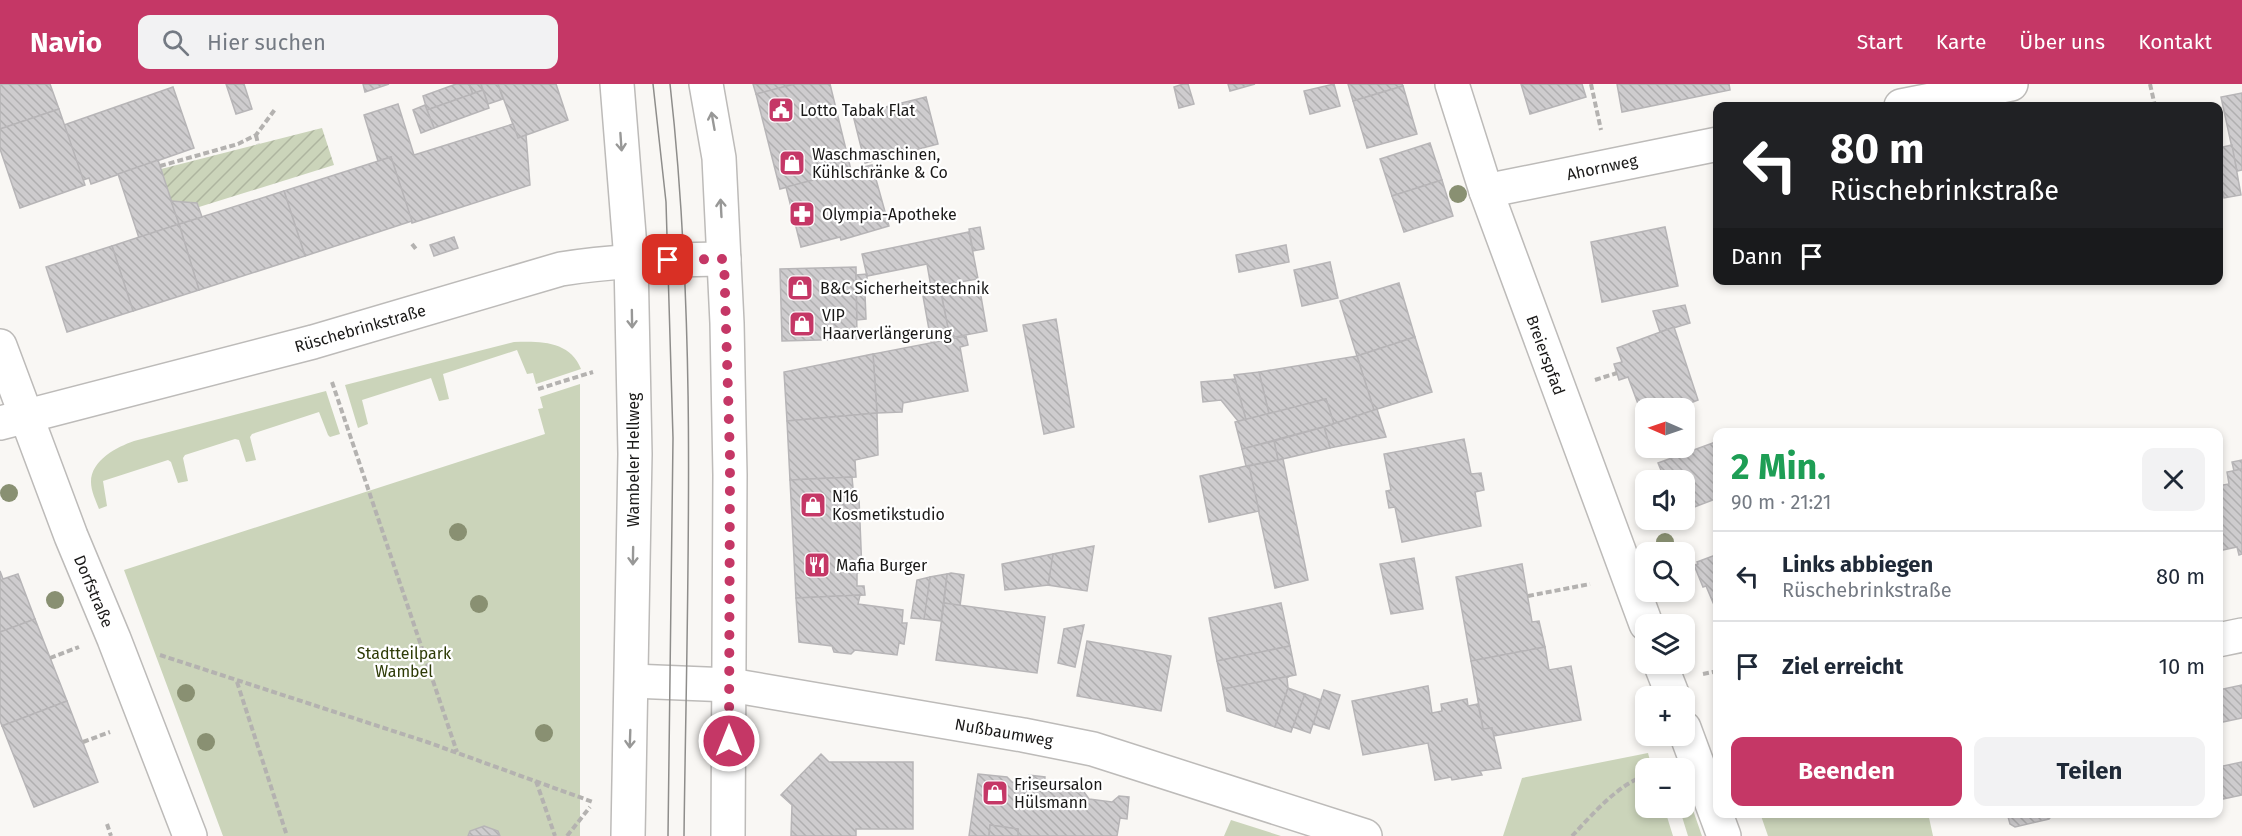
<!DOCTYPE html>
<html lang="de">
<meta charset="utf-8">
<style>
:root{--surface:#fff;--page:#f2f2f3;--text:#1f2937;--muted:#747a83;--line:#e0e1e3;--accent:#c53766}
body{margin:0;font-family:"Fira Sans",sans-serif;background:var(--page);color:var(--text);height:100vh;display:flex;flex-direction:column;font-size:22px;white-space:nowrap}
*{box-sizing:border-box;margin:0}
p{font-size:20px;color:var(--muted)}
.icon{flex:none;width:33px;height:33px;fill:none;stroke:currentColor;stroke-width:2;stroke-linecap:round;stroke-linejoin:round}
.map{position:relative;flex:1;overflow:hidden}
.side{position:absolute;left:1713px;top:344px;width:510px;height:390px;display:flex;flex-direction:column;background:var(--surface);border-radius:12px;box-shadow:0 3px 9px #0003}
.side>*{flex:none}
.guide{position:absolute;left:1713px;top:18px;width:510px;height:183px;border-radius:12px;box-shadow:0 3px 9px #0003;background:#202124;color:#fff;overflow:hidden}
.needle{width:39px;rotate:272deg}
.controls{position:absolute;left:1635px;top:314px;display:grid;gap:12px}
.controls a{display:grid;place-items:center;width:60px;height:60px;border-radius:12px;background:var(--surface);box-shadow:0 3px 9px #0003;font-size:30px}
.pin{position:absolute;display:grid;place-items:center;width:51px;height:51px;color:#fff;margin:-26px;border-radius:12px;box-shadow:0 3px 9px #0006}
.me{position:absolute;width:66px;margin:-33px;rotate:0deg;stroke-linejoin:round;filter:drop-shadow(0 0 4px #0008)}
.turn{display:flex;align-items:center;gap:21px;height:126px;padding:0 18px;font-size:27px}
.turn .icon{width:78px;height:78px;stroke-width:2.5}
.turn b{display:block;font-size:42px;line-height:51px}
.then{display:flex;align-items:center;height:57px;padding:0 18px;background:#0003;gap:12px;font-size:22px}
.round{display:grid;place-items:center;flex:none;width:63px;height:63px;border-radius:12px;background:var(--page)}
.head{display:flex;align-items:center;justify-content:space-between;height:102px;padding:0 18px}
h1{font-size:36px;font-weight:700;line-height:45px;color:#1e9e55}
.cta{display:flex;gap:12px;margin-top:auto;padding:12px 18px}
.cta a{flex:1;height:69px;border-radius:12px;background:var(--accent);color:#fff;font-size:24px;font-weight:700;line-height:69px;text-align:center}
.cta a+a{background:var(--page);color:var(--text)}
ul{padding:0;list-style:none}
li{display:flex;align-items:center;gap:18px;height:90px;padding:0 18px;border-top:2px solid var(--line)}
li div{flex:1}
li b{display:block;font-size:22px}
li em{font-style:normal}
header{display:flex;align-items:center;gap:36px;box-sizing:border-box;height:84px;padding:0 30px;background:var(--accent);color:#fff}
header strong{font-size:28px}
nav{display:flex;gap:33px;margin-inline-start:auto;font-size:21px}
.search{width:420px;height:54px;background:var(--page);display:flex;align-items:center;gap:15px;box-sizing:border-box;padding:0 21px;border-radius:12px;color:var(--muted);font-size:22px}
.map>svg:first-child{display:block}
.green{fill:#cbd4ba}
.garden{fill:url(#garden-furrows)}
.building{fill:url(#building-back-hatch);stroke:#b7b5b7;stroke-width:1.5}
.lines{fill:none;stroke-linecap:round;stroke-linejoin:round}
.minor-casing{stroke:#bdbbb9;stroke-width:36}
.major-casing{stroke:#bdbbb9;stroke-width:36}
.path{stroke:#b4b2b0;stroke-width:4;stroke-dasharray:6 3;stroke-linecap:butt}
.minor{stroke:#fff;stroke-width:33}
.major{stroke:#fff;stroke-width:33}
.tram{stroke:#8e8d8b;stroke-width:1.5}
.tree{fill:#899072}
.oneway{stroke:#989897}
.route{stroke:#c53766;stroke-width:10;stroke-dasharray:0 18}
.labels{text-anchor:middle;stroke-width:4.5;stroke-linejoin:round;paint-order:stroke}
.poi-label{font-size:16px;fill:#1a1918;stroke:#fff;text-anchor:start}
.street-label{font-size:16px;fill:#1a1918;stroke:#fff}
.park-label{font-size:16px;fill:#2e3b07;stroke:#fff}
</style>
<header>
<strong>Navio</strong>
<div class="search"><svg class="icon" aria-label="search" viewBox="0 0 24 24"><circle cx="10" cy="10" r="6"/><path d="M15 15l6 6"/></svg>Hier suchen</div>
<nav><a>Start</a><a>Karte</a><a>Über uns</a><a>Kontakt</a></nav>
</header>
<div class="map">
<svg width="2242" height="752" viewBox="0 0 2242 752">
<defs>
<pattern id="garden-furrows" width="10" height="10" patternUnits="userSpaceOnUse" patternTransform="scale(1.5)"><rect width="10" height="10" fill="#cbd4ba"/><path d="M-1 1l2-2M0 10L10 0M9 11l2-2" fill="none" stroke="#aeb59f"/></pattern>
<pattern id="building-back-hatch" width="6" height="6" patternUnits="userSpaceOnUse" patternTransform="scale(1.5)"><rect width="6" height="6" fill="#ceccce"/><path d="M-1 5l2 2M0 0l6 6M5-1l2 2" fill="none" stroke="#b0afb0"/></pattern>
</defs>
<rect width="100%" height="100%" fill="#f9f7f4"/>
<g class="green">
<path d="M514,258c27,-1 56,-1 67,27l-45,15 -3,-11 -6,1 -10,-24 -74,24 6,25 -10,2 -8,-23 -69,22 6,24 -10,4 -13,-43z"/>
<polygon points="580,300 580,752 223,752 124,486 545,350 538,325 543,324 540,313"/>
<path d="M326,307l14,43 -10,3 -2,-2 -9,-23 -67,22 -2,3 6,23 -10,2 -7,-22 -4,-1 -50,16 -2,3 5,23 -10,2 -7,-21 -3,-2 -65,21 4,25 -8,3c-3,-8 -8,-18 -8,-27 0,-22 26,-35 43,-41z"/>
<polygon points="1648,669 1652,684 1646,684 1646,723 1664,723 1673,752 1503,752 1522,694"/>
<polygon points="1685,703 1702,752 1688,752 1679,723 1684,723"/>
<polygon points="1760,729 1928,729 1933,752 1768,752"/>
<polygon points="1231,736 1281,752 1224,752"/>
</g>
<polygon class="garden" points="322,44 334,81 199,123 197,119 171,117 161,85"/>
<g class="building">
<polygon points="0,0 50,0 59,25 0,45"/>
<polygon points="226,0 244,0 252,25 236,30"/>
<polygon points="363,0 389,0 365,8"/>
<polygon points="456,0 469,0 473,10 427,26 423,12"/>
<polygon points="469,0 481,0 483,6 473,10"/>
<polygon points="481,0 498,0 503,15 488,20"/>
<polygon points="498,0 556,0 568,36 518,54"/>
<polygon points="753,0 795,0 756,10"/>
<polygon points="795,0 830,0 851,86 780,105 756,10"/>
<polygon points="1183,0 1188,0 1194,20 1179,24 1174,3"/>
<polygon points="1228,0 1255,0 1230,7"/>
<polygon points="1334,0 1340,22 1310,30 1304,7"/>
<polygon points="1348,0 1402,0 1403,2 1353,17"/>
<polygon points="1521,0 1582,0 1586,13 1530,30"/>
<polygon points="1617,0 1729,0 1730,6 1622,28"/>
<polygon points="1403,2 1417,50 1367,64 1353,17"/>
<polygon points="173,3 194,64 91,100 89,94 83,96 64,41"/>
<polygon points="483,6 489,24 434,44 427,26"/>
<polygon points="2242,9 2242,86 2237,87 2221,13"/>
<polygon points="926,13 938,60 865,79 853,31"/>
<polygon points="398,20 414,71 513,40 518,54 526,51 530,101 412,139 391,73 378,77 364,31"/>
<polygon points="425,21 434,44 421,49 413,26"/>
<polygon points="59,25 85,101 20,124 0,65 0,45"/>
<polygon points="1430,59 1442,96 1392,112 1380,75"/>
<polygon points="2232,61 2241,111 2224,114 2218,89 2218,64"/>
<polygon points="391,73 412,137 305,172 284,107"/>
<polygon points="158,76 179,140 139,154 118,90"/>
<polygon points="872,81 889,142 841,156 840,153 801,163 786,103"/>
<polygon points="1442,96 1453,132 1404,148 1392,112"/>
<polygon points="284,107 305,172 199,206 179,140"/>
<polygon points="171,117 197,119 202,133 179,140"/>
<polygon points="179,140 199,206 133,227 112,162"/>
<polygon points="980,143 984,165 973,167 969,145"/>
<polygon points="1665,143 1678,202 1602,218 1591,158"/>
<polygon points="969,148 978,195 931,203 927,180 867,192 862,170"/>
<polygon points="454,153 458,164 434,172 430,161"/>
<polygon points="1286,161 1289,178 1239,188 1236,171"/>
<polygon points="112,162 133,227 67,248 46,183"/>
<polygon points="1330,178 1338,214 1302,222 1294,186"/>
<polygon points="856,183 857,255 782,257 780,185"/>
<polygon points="867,190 867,210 865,210 866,235 857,236 856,191"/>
<polygon points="1399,199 1415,253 1357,272 1340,217"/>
<polygon points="979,201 987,247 950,254 941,209"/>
<polygon points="941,209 950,254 931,257 923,212"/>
<polygon points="1685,221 1690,239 1660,248 1653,227"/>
<polygon points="1056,235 1074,343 1044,350 1023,241"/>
<polygon points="1674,243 1698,316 1678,324 1646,324 1646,336 1644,336 1628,293 1619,296 1614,280 1622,278 1617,264"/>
<polygon points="966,252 968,261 960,263 968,307 903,319 902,328 877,329 873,270"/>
<polygon points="1415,253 1432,308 1374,326 1357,272"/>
<polygon points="873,270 877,329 787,337 784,288"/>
<polygon points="1357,272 1374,326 1334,340 1326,315 1269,330 1259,288"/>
<polygon points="1259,288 1269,330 1246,336 1234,291"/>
<polygon points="1235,295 1246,336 1238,337 1221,316 1203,318 1201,298"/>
<polygon points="1326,315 1334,340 1242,365 1235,338"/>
<polygon points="1377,325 1386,353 1330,364 1324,343"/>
<polygon points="877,329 878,371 855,376 856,393 790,396 787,337"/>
<polygon points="1324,343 1330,364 1278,376 1274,357"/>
<polygon points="1464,355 1471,390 1481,389 1484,406 1475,408 1481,442 1402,458 1395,423 1389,424 1386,407 1391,406 1384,370"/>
<polygon points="1274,357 1278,376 1246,382 1242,365"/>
<polygon points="1718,357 1718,414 1684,427 1684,396 1665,396 1658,379"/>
<polygon points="1283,375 1308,496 1275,504 1249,382"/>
<polygon points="2242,376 2242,385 2234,387 2232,378"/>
<polygon points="1246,382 1249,382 1259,427 1209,438 1200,392"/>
<polygon points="2242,385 2242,470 2239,471 2237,463 2218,467 2218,402 2229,400 2227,388"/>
<polygon points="852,393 854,415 859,414 862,488 857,489 857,502 864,502 865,511 796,514 790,396"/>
<polygon points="1094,462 1087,507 1048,501 1053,470"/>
<polygon points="1053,470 1048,501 1005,506 1002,480"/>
<polygon points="1718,470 1718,528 1717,528 1706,502 1703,503 1694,481 1698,480 1697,478"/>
<polygon points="1414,474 1423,525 1391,530 1380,480"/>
<polygon points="1522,480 1532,538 1539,537 1545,563 1471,577 1456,493"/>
<polygon points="0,487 3,495 18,490 35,535 0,548"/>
<polygon points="951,489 964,491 960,522 944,519 947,490"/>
<polygon points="947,490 941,537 924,535 930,493"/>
<polygon points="930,493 924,535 911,534 917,496"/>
<polygon points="860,511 858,520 903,526 902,539 907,539 904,560 899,559 897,571 855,566 851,570 834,568 832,562 799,558 796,514"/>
<polygon points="944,519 1045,533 1037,589 936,576"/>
<polygon points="1281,519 1290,562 1217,577 1209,534"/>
<polygon points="35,535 67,617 2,642 0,637 0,548"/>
<polygon points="1084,541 1075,583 1058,579 1064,545"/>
<polygon points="1087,557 1171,572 1161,627 1077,612"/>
<polygon points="1290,562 1296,591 1223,605 1217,577"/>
<polygon points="1545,563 1549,586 1571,582 1581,636 1494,652 1492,644 1483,645 1471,577"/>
<polygon points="1290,592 1287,594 1288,604 1275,643 1227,627 1223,605"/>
<polygon points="2242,601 2242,634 2218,639 2218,606"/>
<polygon points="1428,602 1432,629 1442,627 1441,620 1467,615 1468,622 1478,620 1483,645 1492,644 1501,684 1480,687 1482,691 1452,696 1451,693 1435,696 1428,659 1363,671 1352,617"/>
<polygon points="1288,604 1305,610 1291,648 1275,643"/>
<polygon points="1324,606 1340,611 1329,645 1313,640"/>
<polygon points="1305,610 1321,616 1310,649 1293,643"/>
<polygon points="67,617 98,698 34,723 2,642"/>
<polygon points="821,670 829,678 913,678 913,745 856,745 856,752 791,752 792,721 781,711"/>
<polygon points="2242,678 2242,711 2218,716 2218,683"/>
<polygon points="978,690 1007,693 1012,698 1028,701 1029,691 1045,693 1044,703 1084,708 1089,715 1112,718 1119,712 1129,713 1127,735 1120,734 1117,752 1018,752 1018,745 990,741 989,752 969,752"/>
<polygon points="2007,729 2052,729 2053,730 2049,735 2015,743 2010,740"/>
<polygon points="990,741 1018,745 1018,752 989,752"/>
<polygon points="484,742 498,747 500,752 468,752 470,747"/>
</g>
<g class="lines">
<g class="minor-casing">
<g id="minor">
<polyline points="1452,0 1486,107 1646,540"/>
<polyline points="1901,22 2011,0"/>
<polyline points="1486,107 1718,60"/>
<polyline points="0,262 71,452 114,555 190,752"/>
<polyline points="2218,556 2242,551"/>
<polyline points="1660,579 1673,612"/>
<polyline points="632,597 730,601 1023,651 1093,665 1365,752"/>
<polyline points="1684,644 1724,752"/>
</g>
</g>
<g class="major-casing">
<g id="major">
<polyline points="617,0 631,176 635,370 628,752"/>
<polyline points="706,0 719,74 727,239 730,391 728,752"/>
<path d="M0,339l313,-81 248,-73c54,-9 108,-9 163,-10"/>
</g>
</g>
<g class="path">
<polyline points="1591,0 1601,46"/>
<polyline points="2150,0 2155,22"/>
<polyline points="256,51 258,60"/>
<polyline points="160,82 238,60 256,51 276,24"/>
<polyline points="412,160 416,165"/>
<polyline points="1595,296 1617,289"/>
<polyline points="332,298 457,668"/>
<polyline points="538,305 593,288"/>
<polyline points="1528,512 1590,500"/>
<polyline points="160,571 427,658 593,718"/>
<polyline points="50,574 79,563"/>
<polyline points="1703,590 1718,587"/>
<polyline points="237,598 287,752"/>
<polyline points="83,658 110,648"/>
<polyline points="536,697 555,752"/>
<polyline points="107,740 111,752"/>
<polyline points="567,752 590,723"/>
<path d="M1572,752c21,-22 44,-50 74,-61"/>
</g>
<use href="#minor" class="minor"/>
<use href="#major" class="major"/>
<g class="tram">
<polyline points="653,0 666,118 673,354 668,752"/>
<path d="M670,0c28,249 17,502 14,752"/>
</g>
</g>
<g class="tree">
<circle cx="1458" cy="110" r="9"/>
<circle cx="9" cy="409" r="9"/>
<circle cx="458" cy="448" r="9"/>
<circle cx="1665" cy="458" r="9"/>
<circle cx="55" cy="516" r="9"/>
<circle cx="479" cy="520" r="9"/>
<circle cx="186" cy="609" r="9"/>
<circle cx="544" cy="649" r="9"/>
<circle cx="206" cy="658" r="9"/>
</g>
<defs><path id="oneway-shaft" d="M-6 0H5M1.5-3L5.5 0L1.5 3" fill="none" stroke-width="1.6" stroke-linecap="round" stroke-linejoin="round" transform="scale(1.5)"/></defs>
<g class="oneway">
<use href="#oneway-shaft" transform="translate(713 37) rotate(-100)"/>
<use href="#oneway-shaft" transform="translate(621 58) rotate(86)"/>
<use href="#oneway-shaft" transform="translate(721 124) rotate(-93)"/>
<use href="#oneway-shaft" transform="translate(632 235) rotate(89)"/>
<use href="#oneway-shaft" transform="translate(633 472) rotate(91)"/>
<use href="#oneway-shaft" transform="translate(630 655) rotate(92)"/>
</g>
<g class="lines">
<polyline class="route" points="668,176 724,175 730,374 729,657"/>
</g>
<defs>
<g id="civic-square" transform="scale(1.35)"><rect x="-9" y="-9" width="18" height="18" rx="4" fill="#c53766" stroke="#fff"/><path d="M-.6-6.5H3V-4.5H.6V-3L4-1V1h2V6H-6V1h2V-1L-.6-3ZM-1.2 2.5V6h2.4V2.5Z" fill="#fff"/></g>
<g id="shop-square" transform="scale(1.35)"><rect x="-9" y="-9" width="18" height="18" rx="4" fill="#c53766" stroke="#fff"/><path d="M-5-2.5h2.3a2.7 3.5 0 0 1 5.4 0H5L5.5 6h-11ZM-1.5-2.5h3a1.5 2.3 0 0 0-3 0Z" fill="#fff"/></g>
<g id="pharmacy-square" transform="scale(1.35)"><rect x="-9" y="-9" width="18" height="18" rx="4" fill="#c53766" stroke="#fff"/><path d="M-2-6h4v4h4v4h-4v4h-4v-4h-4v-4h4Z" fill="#fff"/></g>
<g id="restaurant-square" transform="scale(1.35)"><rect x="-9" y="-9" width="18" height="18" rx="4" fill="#c53766" stroke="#fff"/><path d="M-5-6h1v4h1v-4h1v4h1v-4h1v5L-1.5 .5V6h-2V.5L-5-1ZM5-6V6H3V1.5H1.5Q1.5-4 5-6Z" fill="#fff"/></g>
</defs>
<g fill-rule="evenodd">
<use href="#civic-square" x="781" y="26"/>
<use href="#shop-square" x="792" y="79"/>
<use href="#pharmacy-square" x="802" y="130"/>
<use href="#shop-square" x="800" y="204"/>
<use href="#shop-square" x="802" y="240"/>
<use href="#shop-square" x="813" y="421"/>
<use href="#restaurant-square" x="817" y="481"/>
<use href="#shop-square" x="995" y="709"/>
</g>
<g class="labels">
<g class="poi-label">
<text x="800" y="32">Lotto Tabak Flat</text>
<text x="812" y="76">Waschmaschinen,<tspan x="812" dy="18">Kühlschränke &amp; Co</tspan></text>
<text x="822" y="136">Olympia-Apotheke</text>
<text x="820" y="210">B&amp;C Sicherheitstechnik</text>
<text x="822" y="237">VIP<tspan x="822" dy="18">Haarverlängerung</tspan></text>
<text x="832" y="418">N16<tspan x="832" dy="18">Kosmetikstudio</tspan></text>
<text x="836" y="487">Mafia Burger</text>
<text x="1014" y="706">Friseursalon<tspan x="1014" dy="18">Hülsmann</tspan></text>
</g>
<g class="street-label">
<text transform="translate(1602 83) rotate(-12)" y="6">Ahornweg</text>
<text transform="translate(360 244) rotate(-16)" y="6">Rüschebrinkstraße</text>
<text transform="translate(1546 271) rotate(70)" y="6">Breierspfad</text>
<text transform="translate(633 376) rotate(-90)" y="6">Wambeler Hellweg</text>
<text transform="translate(94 507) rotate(67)" y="6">Dorfstraße</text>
<text transform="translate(1004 648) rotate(10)" y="6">Nußbaumweg</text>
</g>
<g class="park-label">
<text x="404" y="575">Stadtteilpark<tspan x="404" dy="18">Wambel</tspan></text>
</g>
</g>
</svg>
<div class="controls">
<a><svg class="needle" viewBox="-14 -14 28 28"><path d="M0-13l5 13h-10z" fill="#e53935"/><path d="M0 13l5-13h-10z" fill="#747a83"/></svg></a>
<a><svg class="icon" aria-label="sound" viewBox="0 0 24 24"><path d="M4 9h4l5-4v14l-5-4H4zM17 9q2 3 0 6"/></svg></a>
<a><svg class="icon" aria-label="search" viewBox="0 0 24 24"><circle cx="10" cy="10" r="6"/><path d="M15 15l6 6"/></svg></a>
<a><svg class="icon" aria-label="layers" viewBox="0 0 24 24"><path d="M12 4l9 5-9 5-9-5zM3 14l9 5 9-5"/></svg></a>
<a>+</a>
<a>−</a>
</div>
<div class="pin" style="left:668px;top:176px;background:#d93025"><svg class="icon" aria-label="arrive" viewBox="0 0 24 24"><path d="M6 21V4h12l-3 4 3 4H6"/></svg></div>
<svg class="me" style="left:729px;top:657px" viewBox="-20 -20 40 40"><circle r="17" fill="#c53766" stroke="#fff" stroke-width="3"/><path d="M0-11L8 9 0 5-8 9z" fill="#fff"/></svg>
<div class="guide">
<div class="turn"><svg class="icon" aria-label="left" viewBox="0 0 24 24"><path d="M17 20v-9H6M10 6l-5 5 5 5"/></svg><div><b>80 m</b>Rüschebrinkstraße</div></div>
<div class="then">Dann<svg class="icon" aria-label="arrive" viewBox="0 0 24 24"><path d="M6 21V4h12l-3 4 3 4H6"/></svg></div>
</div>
<section class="side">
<div class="head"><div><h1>2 Min.</h1><p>90 m · 21:21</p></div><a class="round"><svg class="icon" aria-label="close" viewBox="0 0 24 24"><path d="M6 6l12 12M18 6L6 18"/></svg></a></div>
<ul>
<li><svg class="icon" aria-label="left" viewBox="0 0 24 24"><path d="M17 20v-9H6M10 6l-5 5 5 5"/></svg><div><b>Links abbiegen</b><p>Rüschebrinkstraße</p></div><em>80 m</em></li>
<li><svg class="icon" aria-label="arrive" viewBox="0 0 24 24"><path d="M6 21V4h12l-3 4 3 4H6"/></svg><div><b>Ziel erreicht</b></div><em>10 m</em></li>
</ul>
<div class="cta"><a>Beenden</a><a>Teilen</a></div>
</section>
</div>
